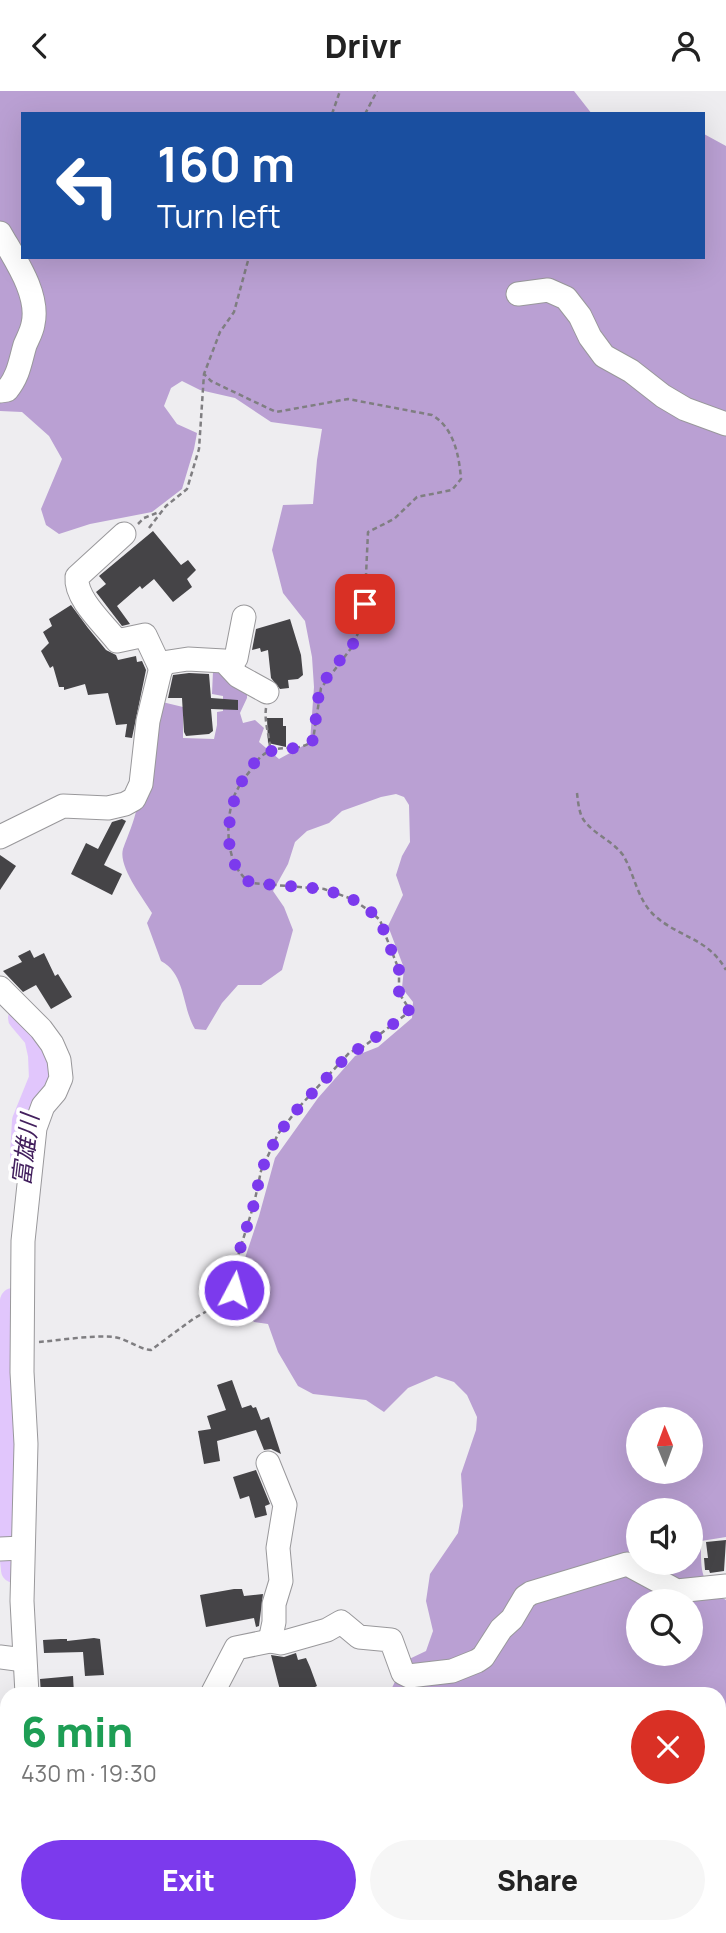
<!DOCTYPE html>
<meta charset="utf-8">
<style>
:root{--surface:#fff;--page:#f6f6f6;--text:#222;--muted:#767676;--accent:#7c3aed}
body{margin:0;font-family:Manrope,"Noto Sans JP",sans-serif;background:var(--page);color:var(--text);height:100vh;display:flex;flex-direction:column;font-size:26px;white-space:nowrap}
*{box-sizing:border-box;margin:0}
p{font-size:23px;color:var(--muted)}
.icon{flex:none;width:38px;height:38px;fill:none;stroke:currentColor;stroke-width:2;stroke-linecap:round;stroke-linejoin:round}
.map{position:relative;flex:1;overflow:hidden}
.side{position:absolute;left:0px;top:1596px;width:726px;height:247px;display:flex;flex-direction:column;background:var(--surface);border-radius:21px 21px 0 0;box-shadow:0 7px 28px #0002}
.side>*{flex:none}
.banner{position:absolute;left:21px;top:21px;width:684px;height:147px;border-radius:0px;box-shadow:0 7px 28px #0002;background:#1a4fa0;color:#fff;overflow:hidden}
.needle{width:46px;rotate:359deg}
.fabs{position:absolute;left:626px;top:1316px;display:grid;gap:14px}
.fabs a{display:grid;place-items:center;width:77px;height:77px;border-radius:50%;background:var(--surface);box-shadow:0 7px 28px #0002;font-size:35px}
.pin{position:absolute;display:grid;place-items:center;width:60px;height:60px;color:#fff;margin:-30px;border-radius:14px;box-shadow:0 4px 10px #0006}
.me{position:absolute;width:77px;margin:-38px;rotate:6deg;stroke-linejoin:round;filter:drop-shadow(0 0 5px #0008)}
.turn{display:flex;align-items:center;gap:24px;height:147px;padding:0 21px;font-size:32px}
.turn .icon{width:91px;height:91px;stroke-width:2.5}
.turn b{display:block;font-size:49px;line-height:60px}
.round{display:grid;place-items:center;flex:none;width:74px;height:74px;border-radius:37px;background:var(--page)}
.summary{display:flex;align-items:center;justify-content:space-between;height:119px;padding:0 21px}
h1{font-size:42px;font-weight:800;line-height:52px;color:#1e9e55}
.primary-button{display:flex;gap:14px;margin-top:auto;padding:14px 21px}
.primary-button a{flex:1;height:80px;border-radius:42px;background:var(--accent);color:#fff;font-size:28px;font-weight:800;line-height:80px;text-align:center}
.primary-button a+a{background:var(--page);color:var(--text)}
header{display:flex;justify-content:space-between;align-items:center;height:91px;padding:0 21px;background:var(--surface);font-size:32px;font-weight:800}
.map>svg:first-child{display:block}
.forest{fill:#baa0d3;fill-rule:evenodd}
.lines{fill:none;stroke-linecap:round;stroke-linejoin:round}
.river{stroke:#e1c6fc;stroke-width:26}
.building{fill:#454447}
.minor-casing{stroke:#99989b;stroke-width:25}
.path{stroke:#7f7e81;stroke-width:2.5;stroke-dasharray:5 3.5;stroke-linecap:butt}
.minor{stroke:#fff;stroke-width:23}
.route{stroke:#7c3aed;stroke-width:12;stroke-dasharray:0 21.6}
.labels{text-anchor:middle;stroke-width:7;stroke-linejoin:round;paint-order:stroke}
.water-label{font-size:24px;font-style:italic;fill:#43205e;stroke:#fff}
</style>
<header><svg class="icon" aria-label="back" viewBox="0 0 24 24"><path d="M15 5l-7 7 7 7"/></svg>Drivr<svg class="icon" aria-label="person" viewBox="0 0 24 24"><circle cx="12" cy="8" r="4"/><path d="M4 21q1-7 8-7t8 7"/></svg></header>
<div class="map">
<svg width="726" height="1842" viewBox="0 0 726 1842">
<rect width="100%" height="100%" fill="#eeedf0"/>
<g class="forest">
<path d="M0,0h574l18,23h-569v143h681v-123l22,12v1391l-25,4c0,27 -2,44 25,59v289l-7,3v-198h-330l16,-33 21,-10 7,-20 -7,-30 4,-27 28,-41 5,-27 -2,-32 15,-44 1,-13 -10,-22 -13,-13 -18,-6 -28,12 -24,24 -18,-12 -53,-6 -15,-8 -20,-34 -10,-28 -14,-2 -17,-23 2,-23 20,-60 16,-58 43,-60 37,-42 23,-9 34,-29 1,-16 -11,-14 2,-20 -16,-42 15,-31 -7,-20 6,-19 8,-14 -1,-37 -5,-8 -8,-3 -15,3 -39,14 -13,12 -22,8 -12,11 -7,22 -15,27 11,16 9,23 -11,40 -21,15h-23l-16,18 -16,27 -11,-1c-13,-21 -9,-55 -34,-68l-14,-38 5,-10c-9,-15 -34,-46 -29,-64 5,-14 11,-27 14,-42l7,-2 14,-104 25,6v31l31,1 3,-14v-13l6,-1v-15l-11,-2 1,-23 7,1 27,15v11l-7,15 3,10 12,-3 9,8 -5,14 20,17 31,-17 4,-55 -2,-30 -7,-36 -22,-28 -11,-43 11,-45 30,-1 4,-44 5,-31 -51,-7 -36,-24 -35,-8 -18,-9 -11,7 -7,18 13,18 20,9 -3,16 -12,40 -30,23 -62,12 -31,10 -13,-9 -5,-16 21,-50 -13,-23 -27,-24 -22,-1zM639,1328h52v53h-52zM639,1419h52v53h-52zM639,1510h52v53h-52z"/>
<polygon points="347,1836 715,1836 717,1842 342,1842"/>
</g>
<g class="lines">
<g class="river">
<polyline points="21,927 37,946 41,964 42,988 25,1030 23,1064"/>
<polyline points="13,1210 10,1265 10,1439 14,1479"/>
<polyline points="40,1836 41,1842"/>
</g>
</g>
<g class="building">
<polygon points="153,440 181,474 188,469 196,479 187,488 192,496 173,511 154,488 142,498 140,495 117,515 130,533 122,535 96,501 106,493 99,485"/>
<polygon points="71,514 88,537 106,559 116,564 118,569 136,565 137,571 142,570 146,579 132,647 125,646 127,633 116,634 108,602 88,604 85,593 64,599 64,596 59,596 53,575 50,577 41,560 49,552 43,541 52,535 49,528"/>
<polygon points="290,528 301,564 303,584 298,588 288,589 289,597 280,598 271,587 268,559 261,561 260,557 252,559 256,538"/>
<polygon points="189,582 209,583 211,607 238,609 238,619 211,618 213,640 209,643 186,645 184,641 182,607 168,607 173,584"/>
<polygon points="267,627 283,627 283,635 286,635 286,656 268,652"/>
<polygon points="122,728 126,730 104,774 122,783 112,804 71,783 86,752 98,758 112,731"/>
<polygon points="0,764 16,775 0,799"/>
<polygon points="30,859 34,867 44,862 55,885 58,883 72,906 51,918 36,894 23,901 3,880 22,871 18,865"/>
<polygon points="232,1289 242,1317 251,1314 253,1317 256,1316 261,1329 269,1326 281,1363 271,1358 264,1359 256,1339 217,1350 220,1370 204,1373 198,1340 211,1338 207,1325 226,1319 217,1294"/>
<polygon points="256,1379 270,1413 265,1415 267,1424 255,1427 249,1405 240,1408 233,1386"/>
<polygon points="726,1449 724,1480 710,1482 709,1479 705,1479 704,1467 708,1467 706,1451"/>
<polygon points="234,1498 242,1498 244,1505 263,1503 259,1535 256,1536 254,1527 206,1536 200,1504"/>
<polygon points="94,1547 100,1548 104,1584 85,1585 83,1561 44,1562 43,1549 61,1548 67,1548 67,1550"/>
<polygon points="296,1562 298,1569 306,1567 310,1576 317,1595 315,1596 316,1603 281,1603 271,1564 284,1566"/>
<polygon points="73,1585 74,1603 41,1603 40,1588"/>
</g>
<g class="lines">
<g class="minor-casing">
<g id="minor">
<path d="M0,142c14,25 40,61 33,91 -1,7 -5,14 -8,21 -5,17 -6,30 -18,45l-7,1"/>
<polyline points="518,203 548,199 566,207 580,225 590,246 604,265 631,280 663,305 685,318 726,333"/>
<path d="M124,443l-47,43c-2,22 27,47 40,64l28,-6 16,34"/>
<polyline points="230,575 236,567 244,526"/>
<polyline points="0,746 63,715 108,717 125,713 134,708 141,693 148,630 162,572 188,568 224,570 238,585 267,601"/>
<polyline points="0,897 41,938 52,953 59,969 61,987 55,1001 43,1015 35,1037 23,1150 22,1281 26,1353 22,1510 27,1603"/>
<polyline points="268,1372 285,1414 278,1457 281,1490 274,1513 274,1531 270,1550"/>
<polyline points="0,1458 22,1457"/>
<polyline points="0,1566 24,1569"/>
<polyline points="212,1603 236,1557 270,1550 281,1552 327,1539 341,1531 359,1546 391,1549 403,1582 409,1585 452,1580 477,1570 483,1566 501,1538 512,1528 525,1506 531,1502 627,1473 677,1500 726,1495"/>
<polyline points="62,1836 62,1842"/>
<polyline points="577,1836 579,1842"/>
<polyline points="114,1842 125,1836"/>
</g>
</g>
<g class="path">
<polyline points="332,23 340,0"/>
<polyline points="365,23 377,0"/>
<polyline points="138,433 144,427 159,421"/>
<polyline points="149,437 166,415 187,398 199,358 204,283 220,241 234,221 249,166"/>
<path d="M266,617c-2,15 4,28 4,42"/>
<path d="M577,702c1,9 2,19 6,26 10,15 29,21 40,36 12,20 14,45 32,61 25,22 53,22 71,54"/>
<path d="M39,1251c24,-2 51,-7 75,-5 14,2 24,12 37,13l42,-31 37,-21 5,-8 2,-31 17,-55 7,-33 17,-37 22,-28 50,-54 13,-5 46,-35 -1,-5 -9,-14v-23l-14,-36 -5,-14 -9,-8 -19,-13 -28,-10 -73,-6c-26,-16 -27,-62 -16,-89 4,-8 9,-16 15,-23 5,-7 9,-15 18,-19 14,-8 32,1 45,-12l8,-52 31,-41 12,-28 4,-87 26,-13 23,-22 35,-7 9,-11c-2,-24 -7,-51 -29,-64l-84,-16 -72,13 -65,-31 -7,-7"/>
</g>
<use href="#minor" class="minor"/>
</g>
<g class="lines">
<path class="route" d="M234,1199l3,-31 17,-55 7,-33 17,-37 22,-28 51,-54 12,-5 46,-35 -1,-5 -9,-14v-23l-14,-36 -5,-14 -9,-8 -19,-13 -28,-10 -73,-6c-39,-24 -21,-104 12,-128 15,-11 36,-1 50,-15 4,-17 2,-39 9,-54 17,-33 42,-39 43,-82"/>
</g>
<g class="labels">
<g class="water-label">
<text transform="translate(26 1059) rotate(-83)" y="8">富雄川</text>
</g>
</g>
</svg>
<div class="fabs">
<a><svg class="needle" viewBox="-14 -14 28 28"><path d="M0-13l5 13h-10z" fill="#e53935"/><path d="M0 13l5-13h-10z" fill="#767676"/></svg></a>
<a><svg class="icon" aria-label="sound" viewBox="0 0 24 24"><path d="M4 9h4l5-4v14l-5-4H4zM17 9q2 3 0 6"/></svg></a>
<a><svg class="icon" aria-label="search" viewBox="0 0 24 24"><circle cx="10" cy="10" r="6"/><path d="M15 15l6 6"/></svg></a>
</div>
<div class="pin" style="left:365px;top:513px;background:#d93025"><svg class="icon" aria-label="arrive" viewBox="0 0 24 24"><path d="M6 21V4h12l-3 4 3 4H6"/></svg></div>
<svg class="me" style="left:234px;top:1199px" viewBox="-20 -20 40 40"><circle r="17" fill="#7c3aed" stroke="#fff" stroke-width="3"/><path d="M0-11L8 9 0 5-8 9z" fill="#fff"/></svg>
<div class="banner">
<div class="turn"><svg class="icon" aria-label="left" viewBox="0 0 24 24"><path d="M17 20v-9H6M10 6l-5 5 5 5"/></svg><div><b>160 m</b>Turn left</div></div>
</div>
<section class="side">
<div class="summary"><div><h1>6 min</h1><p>430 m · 19:30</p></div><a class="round" style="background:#d93025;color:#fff"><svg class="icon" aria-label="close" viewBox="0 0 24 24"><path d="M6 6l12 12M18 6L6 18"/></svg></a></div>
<div class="primary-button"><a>Exit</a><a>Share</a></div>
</section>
</div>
